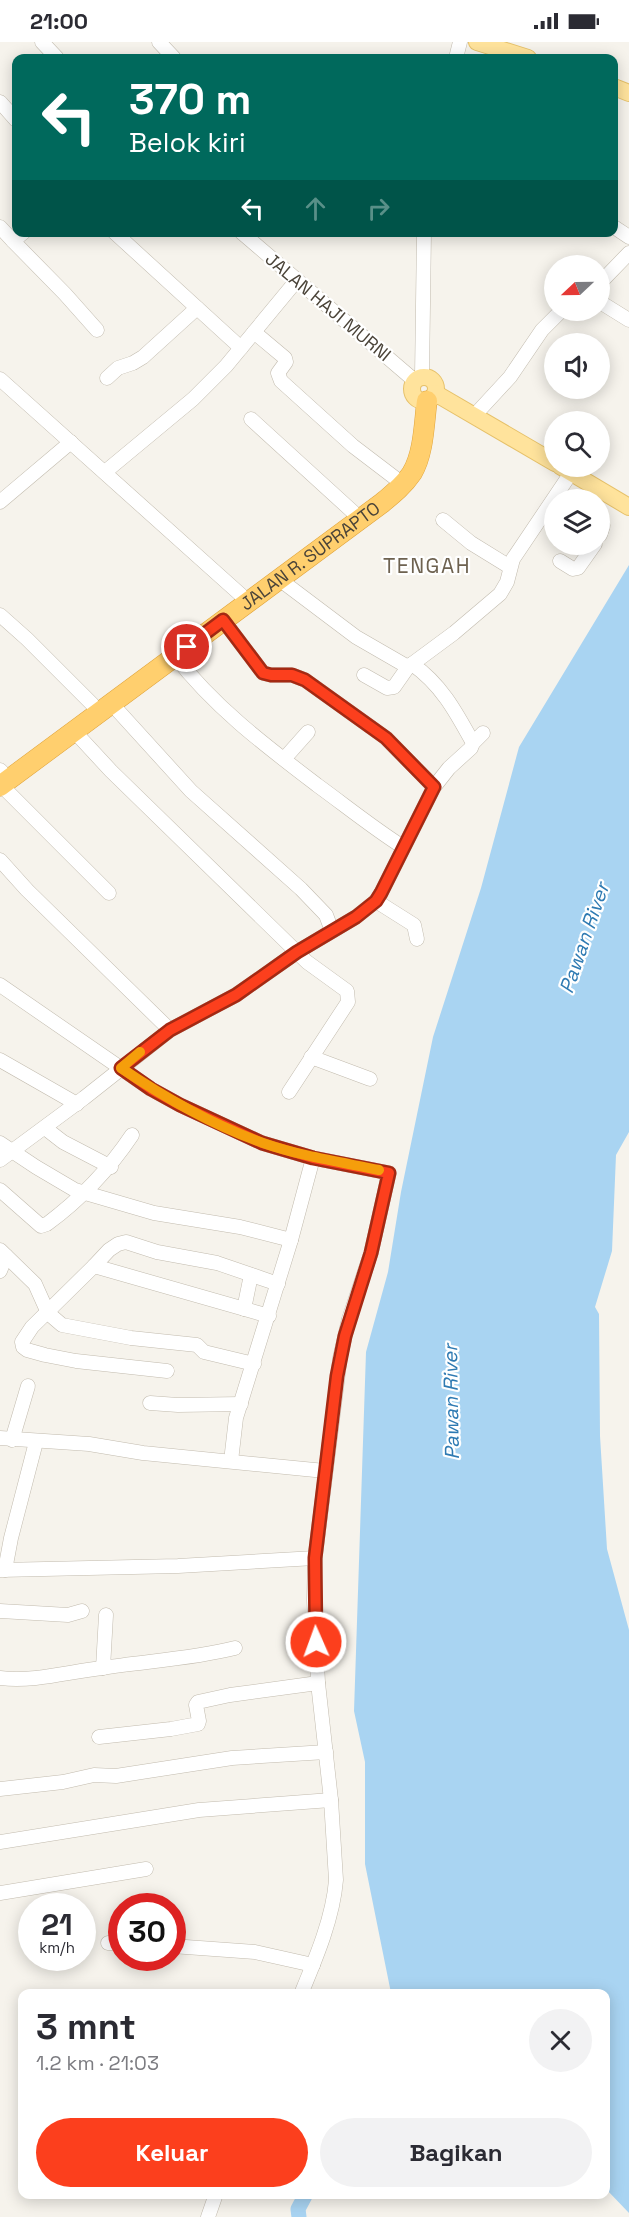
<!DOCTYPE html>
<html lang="id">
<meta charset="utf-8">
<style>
:root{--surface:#fff;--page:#f2f2f3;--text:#2b2b33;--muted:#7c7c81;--accent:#fc3f1d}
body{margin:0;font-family:"Space Grotesk",sans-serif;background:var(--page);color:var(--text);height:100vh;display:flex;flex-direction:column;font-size:22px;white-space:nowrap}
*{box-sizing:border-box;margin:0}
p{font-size:20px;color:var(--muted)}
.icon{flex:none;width:33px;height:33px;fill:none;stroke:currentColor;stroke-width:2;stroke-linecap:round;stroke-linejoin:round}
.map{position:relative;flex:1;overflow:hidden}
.sheet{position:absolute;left:18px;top:1947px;width:592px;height:210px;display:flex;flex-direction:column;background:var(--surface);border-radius:12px;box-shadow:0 3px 15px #0003}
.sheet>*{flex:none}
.guide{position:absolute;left:12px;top:12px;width:606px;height:183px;border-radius:12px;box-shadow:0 3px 15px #0003;background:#00695c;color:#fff;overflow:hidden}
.needle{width:39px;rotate:248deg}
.controls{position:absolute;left:544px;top:213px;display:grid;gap:12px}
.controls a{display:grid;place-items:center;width:66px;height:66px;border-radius:50%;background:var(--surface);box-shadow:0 3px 15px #0003;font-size:30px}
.speed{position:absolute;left:18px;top:1851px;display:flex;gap:12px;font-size:30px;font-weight:700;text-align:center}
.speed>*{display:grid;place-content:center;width:78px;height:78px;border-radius:50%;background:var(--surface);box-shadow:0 3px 15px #0003;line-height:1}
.speed small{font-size:15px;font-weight:400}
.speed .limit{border:9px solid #d22;background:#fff;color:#111}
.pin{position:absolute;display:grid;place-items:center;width:51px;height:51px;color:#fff;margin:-26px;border:3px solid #fff;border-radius:50%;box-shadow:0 2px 6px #0007}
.me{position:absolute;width:66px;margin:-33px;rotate:358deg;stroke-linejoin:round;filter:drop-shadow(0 0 4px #0008)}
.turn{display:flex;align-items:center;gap:21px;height:126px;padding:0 18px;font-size:27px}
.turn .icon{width:78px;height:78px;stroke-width:2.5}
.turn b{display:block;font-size:42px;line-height:51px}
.lanes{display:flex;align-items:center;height:57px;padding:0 18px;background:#0003;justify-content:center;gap:30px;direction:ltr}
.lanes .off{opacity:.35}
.round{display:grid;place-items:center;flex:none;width:63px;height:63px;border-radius:32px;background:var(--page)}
.summary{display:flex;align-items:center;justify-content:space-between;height:102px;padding:0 18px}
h1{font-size:36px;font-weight:800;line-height:45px}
.primary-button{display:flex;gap:12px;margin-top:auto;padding:12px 18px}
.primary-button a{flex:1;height:69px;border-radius:36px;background:var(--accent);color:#fff;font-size:24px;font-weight:800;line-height:69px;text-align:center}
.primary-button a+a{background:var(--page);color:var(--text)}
.status{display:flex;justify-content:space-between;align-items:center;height:42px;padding:0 30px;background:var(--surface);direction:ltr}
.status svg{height:16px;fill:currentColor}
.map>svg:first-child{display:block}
.water{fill:#a9d4f2}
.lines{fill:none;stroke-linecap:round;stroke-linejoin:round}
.river{stroke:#a9d4f2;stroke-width:15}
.minor-casing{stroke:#c2bbae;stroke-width:15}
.major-casing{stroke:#e6c16a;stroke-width:18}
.highway-casing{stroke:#e0a43c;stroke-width:21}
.minor{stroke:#fff;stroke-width:14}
.major{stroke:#ffe39c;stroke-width:16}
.highway{stroke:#ffcf6e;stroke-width:20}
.route-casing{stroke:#a42913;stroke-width:15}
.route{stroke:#fc3f1d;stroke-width:10}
.slow{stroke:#f59e0b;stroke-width:10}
.labels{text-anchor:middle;stroke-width:4.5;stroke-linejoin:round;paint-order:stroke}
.street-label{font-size:18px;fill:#4b4439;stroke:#fff}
.water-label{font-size:20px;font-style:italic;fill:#2e7ab2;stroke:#fff}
.quarter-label{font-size:21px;letter-spacing:1.5px;fill:#6e6250;stroke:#fff}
</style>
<div class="status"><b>21:00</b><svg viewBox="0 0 49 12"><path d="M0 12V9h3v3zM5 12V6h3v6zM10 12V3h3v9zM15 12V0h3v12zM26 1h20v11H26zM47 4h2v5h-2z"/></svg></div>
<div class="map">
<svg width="629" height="2175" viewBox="0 0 629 2175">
<rect width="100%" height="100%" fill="#f6f3ec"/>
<polygon class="water" points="629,523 629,1090 616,1113 612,1209 595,1265 599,1272 600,1394 607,1507 629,1588 629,2171 606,2147 606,1952 391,1951 365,1822 365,1720 354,1669 366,1310 388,1230 401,1150 433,995 481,846 519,705"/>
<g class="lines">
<polyline class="river" points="299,2175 298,2167 306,2152"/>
<g class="minor-casing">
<g id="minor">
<polyline points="42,0 57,16"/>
<polyline points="159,0 174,16"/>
<polyline points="456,16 460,0"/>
<polyline points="0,60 16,78"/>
<polyline points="0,185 13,199 24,190"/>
<polyline points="614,185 629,195"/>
<polyline points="114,190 241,306"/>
<polyline points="241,190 415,339"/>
<polyline points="13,199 65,252 97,288"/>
<polyline points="600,241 629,211"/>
<polyline points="600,260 629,278"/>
<polyline points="254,290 285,316 286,320 278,331 281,339 353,404 395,436"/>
<polyline points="422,335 424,190"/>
<polyline points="107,336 118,326 133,321 143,315 197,266"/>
<polyline points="0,337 241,553"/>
<polyline points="474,374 510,335 542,288 562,268"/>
<polyline points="251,377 353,470"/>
<polyline points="105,430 193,357 226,324 297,238"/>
<polyline points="0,460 71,400"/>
<polyline points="443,478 471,501 510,525"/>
<polyline points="600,479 603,484 600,493"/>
<polyline points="560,519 573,527 578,526 595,502"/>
<polyline points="279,537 356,595 408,625"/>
<polyline points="0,573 27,597 92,662"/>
<polyline points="223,578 263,631 271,633 292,633 305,638 386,696 434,745"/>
<path d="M175,614c39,51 91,90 142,129 29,21 56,43 86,62"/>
<path d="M412,622c29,20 44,48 61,79"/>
<polyline points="364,633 387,646 394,645 408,625 454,591 500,552 507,540 513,517 571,431"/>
<polyline points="111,661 191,749 301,847 326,873 332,889"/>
<polyline points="74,689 111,729 307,920 347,949 348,960 289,1050"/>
<polyline points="284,717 308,690"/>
<polyline points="0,728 2,730"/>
<polyline points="1,743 109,851"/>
<polyline points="0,818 27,848 170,988"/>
<polyline points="376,859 414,883 417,897"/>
<path d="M0,943l151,104 29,16 82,38 51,15 76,15 -18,80 -22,66 -9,39 -25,200 -1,42 4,83 13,117 5,80c-3,38 -20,78 -35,114"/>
<polyline points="311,1015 370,1037"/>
<polyline points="0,1018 77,1062"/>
<polyline points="45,1086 63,1100 111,1125"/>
<polyline points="0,1101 36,1125 75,1148 154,1171 240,1185 291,1198"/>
<polyline points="0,1118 84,1056 170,988 236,953 297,910 356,875 376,859 381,851 434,745 449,726 471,706 473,701 483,691"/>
<path d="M0,1148l41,36 6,-2c35,-26 61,-53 85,-89"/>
<polyline points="0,1208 35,1242 48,1271 62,1283 131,1296 197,1303 204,1310 254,1322"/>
<polyline points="94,1224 109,1208 118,1202 126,1200 157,1210 217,1221 278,1242"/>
<polyline points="0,1229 6,1214"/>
<polyline points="244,1267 251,1233"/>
<polyline points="167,1329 76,1319 45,1313 27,1308 23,1305 22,1300 32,1285 94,1224 269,1274"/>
<polyline points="150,1361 178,1363 241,1362"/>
<polyline points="0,1396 89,1402 143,1411 325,1429"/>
<polyline points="12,1398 28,1344"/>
<polyline points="231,1419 236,1376 291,1198 313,1116"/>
<polyline points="0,1528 178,1524 315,1516"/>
<polyline points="5,1528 11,1496 36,1400"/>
<polyline points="0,1569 68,1573 82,1569"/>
<polyline points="103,1626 106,1573"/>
<path d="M0,1636c34,4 68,-6 102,-10 45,-7 89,-9 133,-20"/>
<polyline points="99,1695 171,1687 198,1682 199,1679 196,1663 198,1660 230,1653 318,1641"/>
<polyline points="0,1747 63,1740 94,1733 116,1734 232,1716 326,1710"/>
<polyline points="0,1800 199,1768 331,1758"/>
<polyline points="0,1851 146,1827"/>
<polyline points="108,1901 122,1902"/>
<polyline points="172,1904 255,1910 313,1923"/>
<polyline points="208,2175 216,2152"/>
</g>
</g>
<g class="major-casing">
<g id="major">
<polyline points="477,0 528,16"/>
<polyline points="614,45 629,51"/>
<circle cx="424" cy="347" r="12"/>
<polyline points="435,351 555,421"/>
<polyline points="560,424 629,465"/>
</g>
</g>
<g class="highway-casing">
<g id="highway">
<path id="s1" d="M0,744l382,-283c11,-9 22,-18 30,-30 12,-20 12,-50 15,-72"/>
</g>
</g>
<use href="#minor" class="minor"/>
<use href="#major" class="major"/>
<use href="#highway" class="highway"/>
</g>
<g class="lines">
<g class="route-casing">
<polyline id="route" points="187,605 223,578 263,631 271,633 292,633 305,638 386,696 434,745 381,851 376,859 356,875 297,910 236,953 170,988 121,1026 151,1047 180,1063 262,1101 313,1116 389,1131 371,1211 345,1294 337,1334 315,1516 316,1600"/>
</g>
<use href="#route" class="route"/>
<path class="slow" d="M140,1010l-19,16c44,30 92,57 142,75 37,13 77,19 116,27"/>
</g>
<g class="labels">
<g class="street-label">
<text transform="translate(328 265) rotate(40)" y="6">JALAN HAJI MURNI</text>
<text dy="6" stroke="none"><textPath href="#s1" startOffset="386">JALAN R. SUPRAPTO</textPath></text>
</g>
<g class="water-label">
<text transform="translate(584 896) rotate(-71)" y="7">Pawan River</text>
<text transform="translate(451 1360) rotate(-91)" y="7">Pawan River</text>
</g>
<g class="quarter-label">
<text x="427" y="531">TENGAH</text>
</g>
</g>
</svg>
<div class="controls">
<a><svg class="needle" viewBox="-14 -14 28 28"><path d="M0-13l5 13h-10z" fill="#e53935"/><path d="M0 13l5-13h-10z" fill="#7c7c81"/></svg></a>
<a><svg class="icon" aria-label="sound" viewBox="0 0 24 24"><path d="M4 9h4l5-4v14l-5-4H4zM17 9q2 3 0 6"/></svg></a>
<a><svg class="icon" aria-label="search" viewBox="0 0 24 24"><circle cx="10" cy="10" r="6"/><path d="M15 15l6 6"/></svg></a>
<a><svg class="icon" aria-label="layers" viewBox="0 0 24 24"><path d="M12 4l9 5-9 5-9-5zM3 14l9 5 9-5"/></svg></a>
</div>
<div class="speed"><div>21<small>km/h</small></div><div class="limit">30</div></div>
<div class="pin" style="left:187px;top:605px;background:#d93025"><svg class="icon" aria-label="arrive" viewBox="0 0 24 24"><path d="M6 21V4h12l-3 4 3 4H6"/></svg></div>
<svg class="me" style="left:316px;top:1600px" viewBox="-20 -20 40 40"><circle r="17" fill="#fc3f1d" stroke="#fff" stroke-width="3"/><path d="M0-11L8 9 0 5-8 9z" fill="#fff"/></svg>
<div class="guide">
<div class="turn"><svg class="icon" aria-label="left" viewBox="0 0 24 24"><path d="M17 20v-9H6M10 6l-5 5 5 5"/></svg><div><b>370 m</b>Belok kiri</div></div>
<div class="lanes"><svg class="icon" aria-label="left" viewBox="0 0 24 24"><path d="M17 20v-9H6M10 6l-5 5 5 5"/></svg><svg class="icon off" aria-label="ahead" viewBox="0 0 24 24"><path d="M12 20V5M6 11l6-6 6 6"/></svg><svg class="icon off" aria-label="right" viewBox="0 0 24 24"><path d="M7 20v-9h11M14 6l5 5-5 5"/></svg></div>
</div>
<section class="sheet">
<div class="summary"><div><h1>3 mnt</h1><p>1.2 km · 21:03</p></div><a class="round"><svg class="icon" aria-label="close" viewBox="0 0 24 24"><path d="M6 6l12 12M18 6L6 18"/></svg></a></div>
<div class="primary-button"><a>Keluar</a><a>Bagikan</a></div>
</section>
</div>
